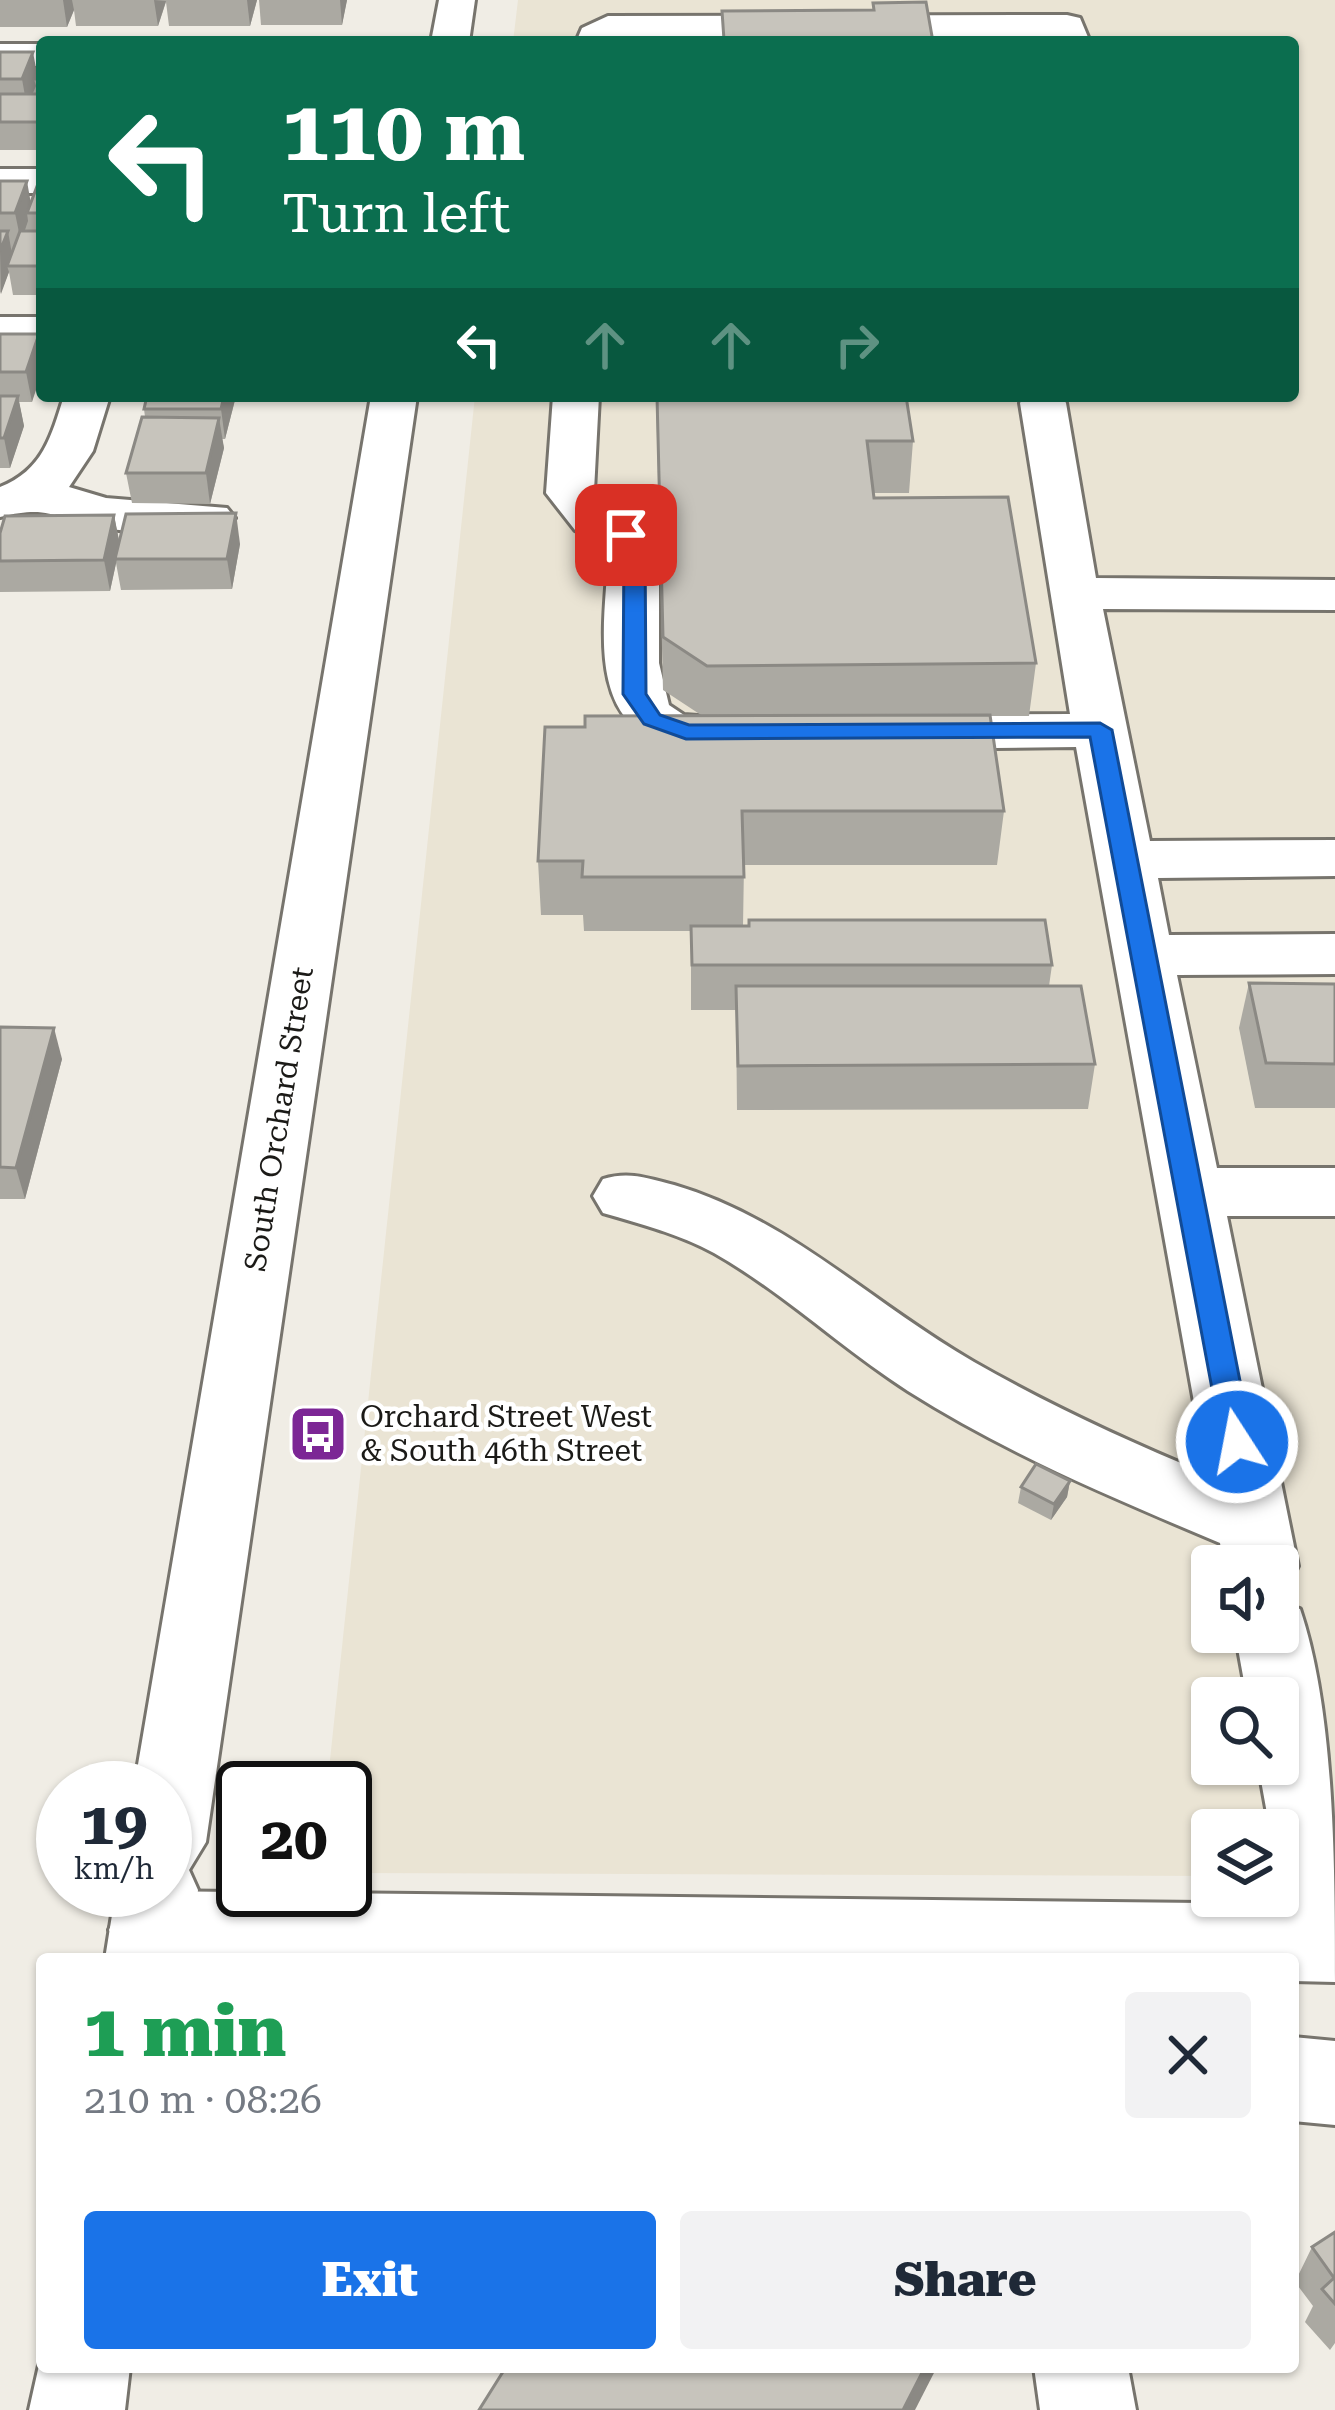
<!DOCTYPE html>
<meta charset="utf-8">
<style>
:root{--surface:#fff;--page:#f2f2f3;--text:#1f2937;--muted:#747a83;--accent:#1a73e8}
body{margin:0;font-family:"Roboto Serif",serif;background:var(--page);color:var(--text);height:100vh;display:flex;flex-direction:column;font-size:45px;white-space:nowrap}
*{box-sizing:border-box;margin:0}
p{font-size:39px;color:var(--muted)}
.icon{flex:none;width:66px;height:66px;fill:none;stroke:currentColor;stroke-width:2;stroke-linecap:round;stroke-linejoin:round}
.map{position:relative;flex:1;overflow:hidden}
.sheet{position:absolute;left:36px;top:1953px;width:1263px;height:420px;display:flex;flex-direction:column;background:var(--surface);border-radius:12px;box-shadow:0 3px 9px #0004}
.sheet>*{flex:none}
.banner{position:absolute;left:36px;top:36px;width:1263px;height:366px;border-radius:12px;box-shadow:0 3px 9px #0004;background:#0b6e4f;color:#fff;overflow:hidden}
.controls{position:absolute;left:1191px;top:1545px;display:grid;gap:24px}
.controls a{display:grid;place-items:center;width:108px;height:108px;border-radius:12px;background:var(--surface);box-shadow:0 3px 9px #0004;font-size:60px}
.speed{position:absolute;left:36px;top:1761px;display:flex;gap:24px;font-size:60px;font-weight:700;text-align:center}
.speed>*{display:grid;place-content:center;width:156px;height:156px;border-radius:50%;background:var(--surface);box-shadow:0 3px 9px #0004;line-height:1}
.speed small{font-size:30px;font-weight:400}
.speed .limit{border:6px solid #111;border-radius:18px;background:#fff;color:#111}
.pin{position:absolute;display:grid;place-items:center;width:102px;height:102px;color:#fff;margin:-51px;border-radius:24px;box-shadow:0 6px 18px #0006}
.me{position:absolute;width:132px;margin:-66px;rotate:349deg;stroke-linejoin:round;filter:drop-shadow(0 0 9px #0008)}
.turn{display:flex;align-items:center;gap:42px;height:252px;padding:0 48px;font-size:54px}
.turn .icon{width:156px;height:156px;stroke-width:2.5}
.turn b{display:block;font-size:84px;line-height:102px}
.lanes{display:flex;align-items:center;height:114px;padding:0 48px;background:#0003;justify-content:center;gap:60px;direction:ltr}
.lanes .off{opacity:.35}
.round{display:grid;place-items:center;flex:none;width:126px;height:126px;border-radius:12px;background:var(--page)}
.overview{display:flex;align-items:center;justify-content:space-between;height:204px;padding:0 48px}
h1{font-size:72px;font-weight:800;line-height:90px;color:#1e9e55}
.primary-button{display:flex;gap:24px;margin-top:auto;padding:24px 48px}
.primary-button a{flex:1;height:138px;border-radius:12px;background:var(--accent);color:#fff;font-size:48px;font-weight:800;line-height:138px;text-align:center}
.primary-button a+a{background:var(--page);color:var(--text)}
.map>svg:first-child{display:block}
.built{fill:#eae4d4;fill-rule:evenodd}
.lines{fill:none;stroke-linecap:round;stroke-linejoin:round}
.minor-casing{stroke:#77746d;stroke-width:6}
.major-casing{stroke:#77746d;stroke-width:6}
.minor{fill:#fff;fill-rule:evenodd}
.major{fill:#fff;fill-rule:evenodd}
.wall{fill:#aba9a2}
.shaded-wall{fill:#8b8984}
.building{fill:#c7c4bc;stroke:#8b8984;stroke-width:3}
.route{fill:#1a73e8;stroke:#114b97;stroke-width:3}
.labels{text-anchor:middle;stroke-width:9;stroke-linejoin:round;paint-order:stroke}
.street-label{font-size:30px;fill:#1b1a17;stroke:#fff}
.poi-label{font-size:30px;fill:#1b1a17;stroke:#fff;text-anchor:start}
</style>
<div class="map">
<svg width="1335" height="2410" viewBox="0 0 1335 2410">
<rect width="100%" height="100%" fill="#f0ede5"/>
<path class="built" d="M518,0h817v1876h-57v-46h-66v46l-867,-3v-85h-18l148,-1392h818v-354h-780zM1212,1566h66v66h-66zM1212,1698h66v66h-66z"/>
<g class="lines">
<g class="minor-casing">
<g id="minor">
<polygon points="1067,15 1080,18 1090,42 1052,42 1051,37 576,42 582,28 608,16"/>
<rect x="0" y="44" width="42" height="22"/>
<rect x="0" y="169" width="42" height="24"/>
<rect x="0" y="317" width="42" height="26"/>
<path d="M64,396h46l-17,55 -24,36 37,11 121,10 8,10 -8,10c-36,10 -87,5 -125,0 -48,-8 -49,-24 -102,-11v-30c43,-17 51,-50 64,-91z"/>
<path d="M553,396h46l-5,95 15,19 35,14 15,21v118l10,42 15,10 69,5 8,12 -8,12c-26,6 -55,8 -82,1 -89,-21 -65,-129 -62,-199l-34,-16 -29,-37z"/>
<path d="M1024,396h38l4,7 30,175 239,2v30l-232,-1 47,232 185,-1v36l-177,2 11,57 166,-1v40l-158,1 40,193h118v48h-108l71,350 -11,22 -9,3v-25h-54l-4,-23c-107,-45 -214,-90 -312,-152 -67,-43 -125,-99 -194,-138 -35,-19 -73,-29 -111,-40l-10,-17 10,-17c26,-8 44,-1 71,6 116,34 197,118 300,177 75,43 153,79 233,112l-131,-727 -173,2 -19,-5 -8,-12 8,-12 19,-5 167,-1 -50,-311z"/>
<path d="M1278,1602l22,7c35,103 35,260 35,373l-42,-1v-22h-1167l-17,-29 12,-27 30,-12 1132,13 -5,-74h-8l-12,-66h20v-66h-31l-12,-66h43z"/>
<polygon points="1293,2037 1335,2041 1335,2125 1293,2121"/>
<polygon points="1034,2367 1128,2367 1136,2410 1040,2410"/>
</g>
</g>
<g class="major-casing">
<g id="major">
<polygon points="439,0 475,0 469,42 431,42"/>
<polygon points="371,396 417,396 206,1842 189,1870 198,1890 189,1959 105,1959 116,1890 165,1890 165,1788 134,1788"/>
<polygon points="42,2352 42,2367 130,2367 125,2410 29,2410"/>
</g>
</g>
<use href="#minor" class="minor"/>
<use href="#major" class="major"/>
</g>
<g class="wall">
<polygon points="0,0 257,0 250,26 169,26 166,2 158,26 76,26 74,10 67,27 0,27"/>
<polygon points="259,0 347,0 342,25 261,25"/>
<polygon points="0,52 37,72 42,59 42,150 0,150"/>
<polygon points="0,181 31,202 42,181 42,295 13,295 9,272 0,294"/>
<polygon points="0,334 39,334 32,402 19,402 24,426 10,468 0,468"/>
<polygon points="147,396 236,396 225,439 222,439 224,448 210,504 132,503 126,473 145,417 144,409"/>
<polygon points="656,396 906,396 913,441 909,493 874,493 874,498 1036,663 1029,716 990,716 1004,811 997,865 744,865 743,926 1052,965 1049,986 1095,1064 1088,1109 737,1110 736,1010 691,1010 691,931 584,931 583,915 541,915 538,861 585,727 701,715 663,690"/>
<polygon points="114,515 119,542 240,544 232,589 121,590 116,563 110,591 0,592 0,533"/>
<polygon points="1249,983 1335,984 1335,1108 1255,1108 1239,1028"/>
<polygon points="0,1027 62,1059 25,1199 0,1199"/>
<polygon points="1070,1481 1067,1497 1051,1520 1018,1503 1021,1487"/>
<polygon points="1335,2232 1335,2343 1330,2350 1305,2322 1313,2306 1295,2282 1312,2247"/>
</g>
<g class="shaded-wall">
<polygon points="63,0 72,0 74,10 67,27"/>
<polygon points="154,0 166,1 158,26"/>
<polygon points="247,0 257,0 250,26"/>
<polygon points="340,0 347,0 342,25"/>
<polygon points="33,52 38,79 34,79 36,86 27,107 22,79"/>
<polygon points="27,181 32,210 27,213 28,221 21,242 15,213"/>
<polygon points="8,231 13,260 7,266 9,272 1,294 0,251"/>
<polygon points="39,334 42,349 42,372 32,402 26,372"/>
<polygon points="18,396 24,426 10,468 4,438"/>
<polygon points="224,396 236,396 225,439 221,409"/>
<polygon points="219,418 224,448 210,504 206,473"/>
<polygon points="236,513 240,544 232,589 227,559"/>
<polygon points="114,515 120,545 110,591 104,560"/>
<polygon points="54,1028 62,1059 25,1199 16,1168"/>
<polygon points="1070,1481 1067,1497 1051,1520 1054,1504"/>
<polygon points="925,2367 937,2367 915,2410 903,2410"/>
</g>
<g class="building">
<polygon points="926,2 933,42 652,42 652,40 724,40 722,11 874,10 873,3"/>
<polygon points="0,52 33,52 22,79 0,79"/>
<polygon points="42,59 42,79 34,79"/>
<rect x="0" y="94" width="42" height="28"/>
<polygon points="0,181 27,181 15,213 0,213"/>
<polygon points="39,181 42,181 42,213 27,213"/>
<polygon points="0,231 8,231 0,251"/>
<polygon points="20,231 42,231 42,266 7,266"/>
<polygon points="0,334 39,334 26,372 0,372"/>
<polygon points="0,396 18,396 4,438 0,438"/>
<polygon points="147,396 224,396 221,409 144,409"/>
<polygon points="657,396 906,396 913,441 867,441 874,498 1008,497 1036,663 707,666 663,637"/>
<polygon points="142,417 219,418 206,473 126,473"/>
<polygon points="236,513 227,559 115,559 126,514"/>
<polygon points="114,515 104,560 0,561 0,533 5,516"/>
<polygon points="990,715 1004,811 742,811 744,877 582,877 583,861 538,861 545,727 585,727 585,716"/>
<polygon points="749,920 1045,920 1052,965 692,965 691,926 749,926"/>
<polygon points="1249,983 1335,984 1335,1064 1266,1063"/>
<polygon points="736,986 1081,986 1095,1064 738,1066"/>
<polygon points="0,1027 54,1028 16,1168 0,1167"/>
<polygon points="1036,1464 1070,1481 1054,1504 1021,1487"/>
<polygon points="1335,2232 1335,2304 1322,2289 1334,2278 1312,2247"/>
<polygon points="506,2367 925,2367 903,2410 479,2410"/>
</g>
<polygon class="route" points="626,529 645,544 646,694 660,715 689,725 1100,723 1112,730 1252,1442 1248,1450 1227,1450 1222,1442 1090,737 686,739 644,724 623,694 624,545 616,535"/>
<defs>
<g id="bus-square" transform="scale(3)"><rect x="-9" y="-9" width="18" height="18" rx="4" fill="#7c2695" stroke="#fff"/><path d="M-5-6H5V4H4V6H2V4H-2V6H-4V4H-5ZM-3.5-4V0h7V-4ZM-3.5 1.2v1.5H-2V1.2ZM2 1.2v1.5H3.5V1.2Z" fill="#fff"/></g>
</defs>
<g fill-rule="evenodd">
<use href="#bus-square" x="318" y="1434"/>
</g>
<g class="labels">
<g class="street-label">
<text transform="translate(279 1119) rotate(-81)" y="10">South Orchard Street</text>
</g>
<g class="poi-label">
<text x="360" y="1427">Orchard Street West<tspan x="360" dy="34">&amp; South 46th Street</tspan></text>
</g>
</g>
</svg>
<div class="controls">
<a><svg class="icon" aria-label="sound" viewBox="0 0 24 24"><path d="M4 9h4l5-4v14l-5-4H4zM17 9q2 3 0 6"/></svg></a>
<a><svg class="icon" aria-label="search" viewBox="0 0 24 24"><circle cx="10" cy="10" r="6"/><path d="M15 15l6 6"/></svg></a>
<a><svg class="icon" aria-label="layers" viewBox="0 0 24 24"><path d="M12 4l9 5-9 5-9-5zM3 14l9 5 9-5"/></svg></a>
</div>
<div class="speed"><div>19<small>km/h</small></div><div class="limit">20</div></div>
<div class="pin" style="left:626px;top:535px;background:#d93025"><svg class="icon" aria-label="arrive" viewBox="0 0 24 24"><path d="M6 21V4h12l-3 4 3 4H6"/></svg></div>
<svg class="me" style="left:1237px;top:1442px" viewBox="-20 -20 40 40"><circle r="17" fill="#1a73e8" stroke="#fff" stroke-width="3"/><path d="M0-11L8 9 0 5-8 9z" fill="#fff"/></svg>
<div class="banner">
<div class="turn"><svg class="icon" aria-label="left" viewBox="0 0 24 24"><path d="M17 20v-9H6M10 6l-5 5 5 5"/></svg><div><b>110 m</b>Turn left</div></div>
<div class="lanes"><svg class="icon" aria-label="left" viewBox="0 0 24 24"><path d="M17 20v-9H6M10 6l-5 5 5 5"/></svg><svg class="icon off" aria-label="ahead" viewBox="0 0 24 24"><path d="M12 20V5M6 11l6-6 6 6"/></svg><svg class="icon off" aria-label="ahead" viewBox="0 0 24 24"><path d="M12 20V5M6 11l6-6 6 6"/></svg><svg class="icon off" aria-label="right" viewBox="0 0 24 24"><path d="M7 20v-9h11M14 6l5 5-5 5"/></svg></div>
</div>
<section class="sheet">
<div class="overview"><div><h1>1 min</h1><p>210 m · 08:26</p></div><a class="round"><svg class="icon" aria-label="close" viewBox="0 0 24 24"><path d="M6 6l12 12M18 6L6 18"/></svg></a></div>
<div class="primary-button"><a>Exit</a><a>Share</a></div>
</section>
</div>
